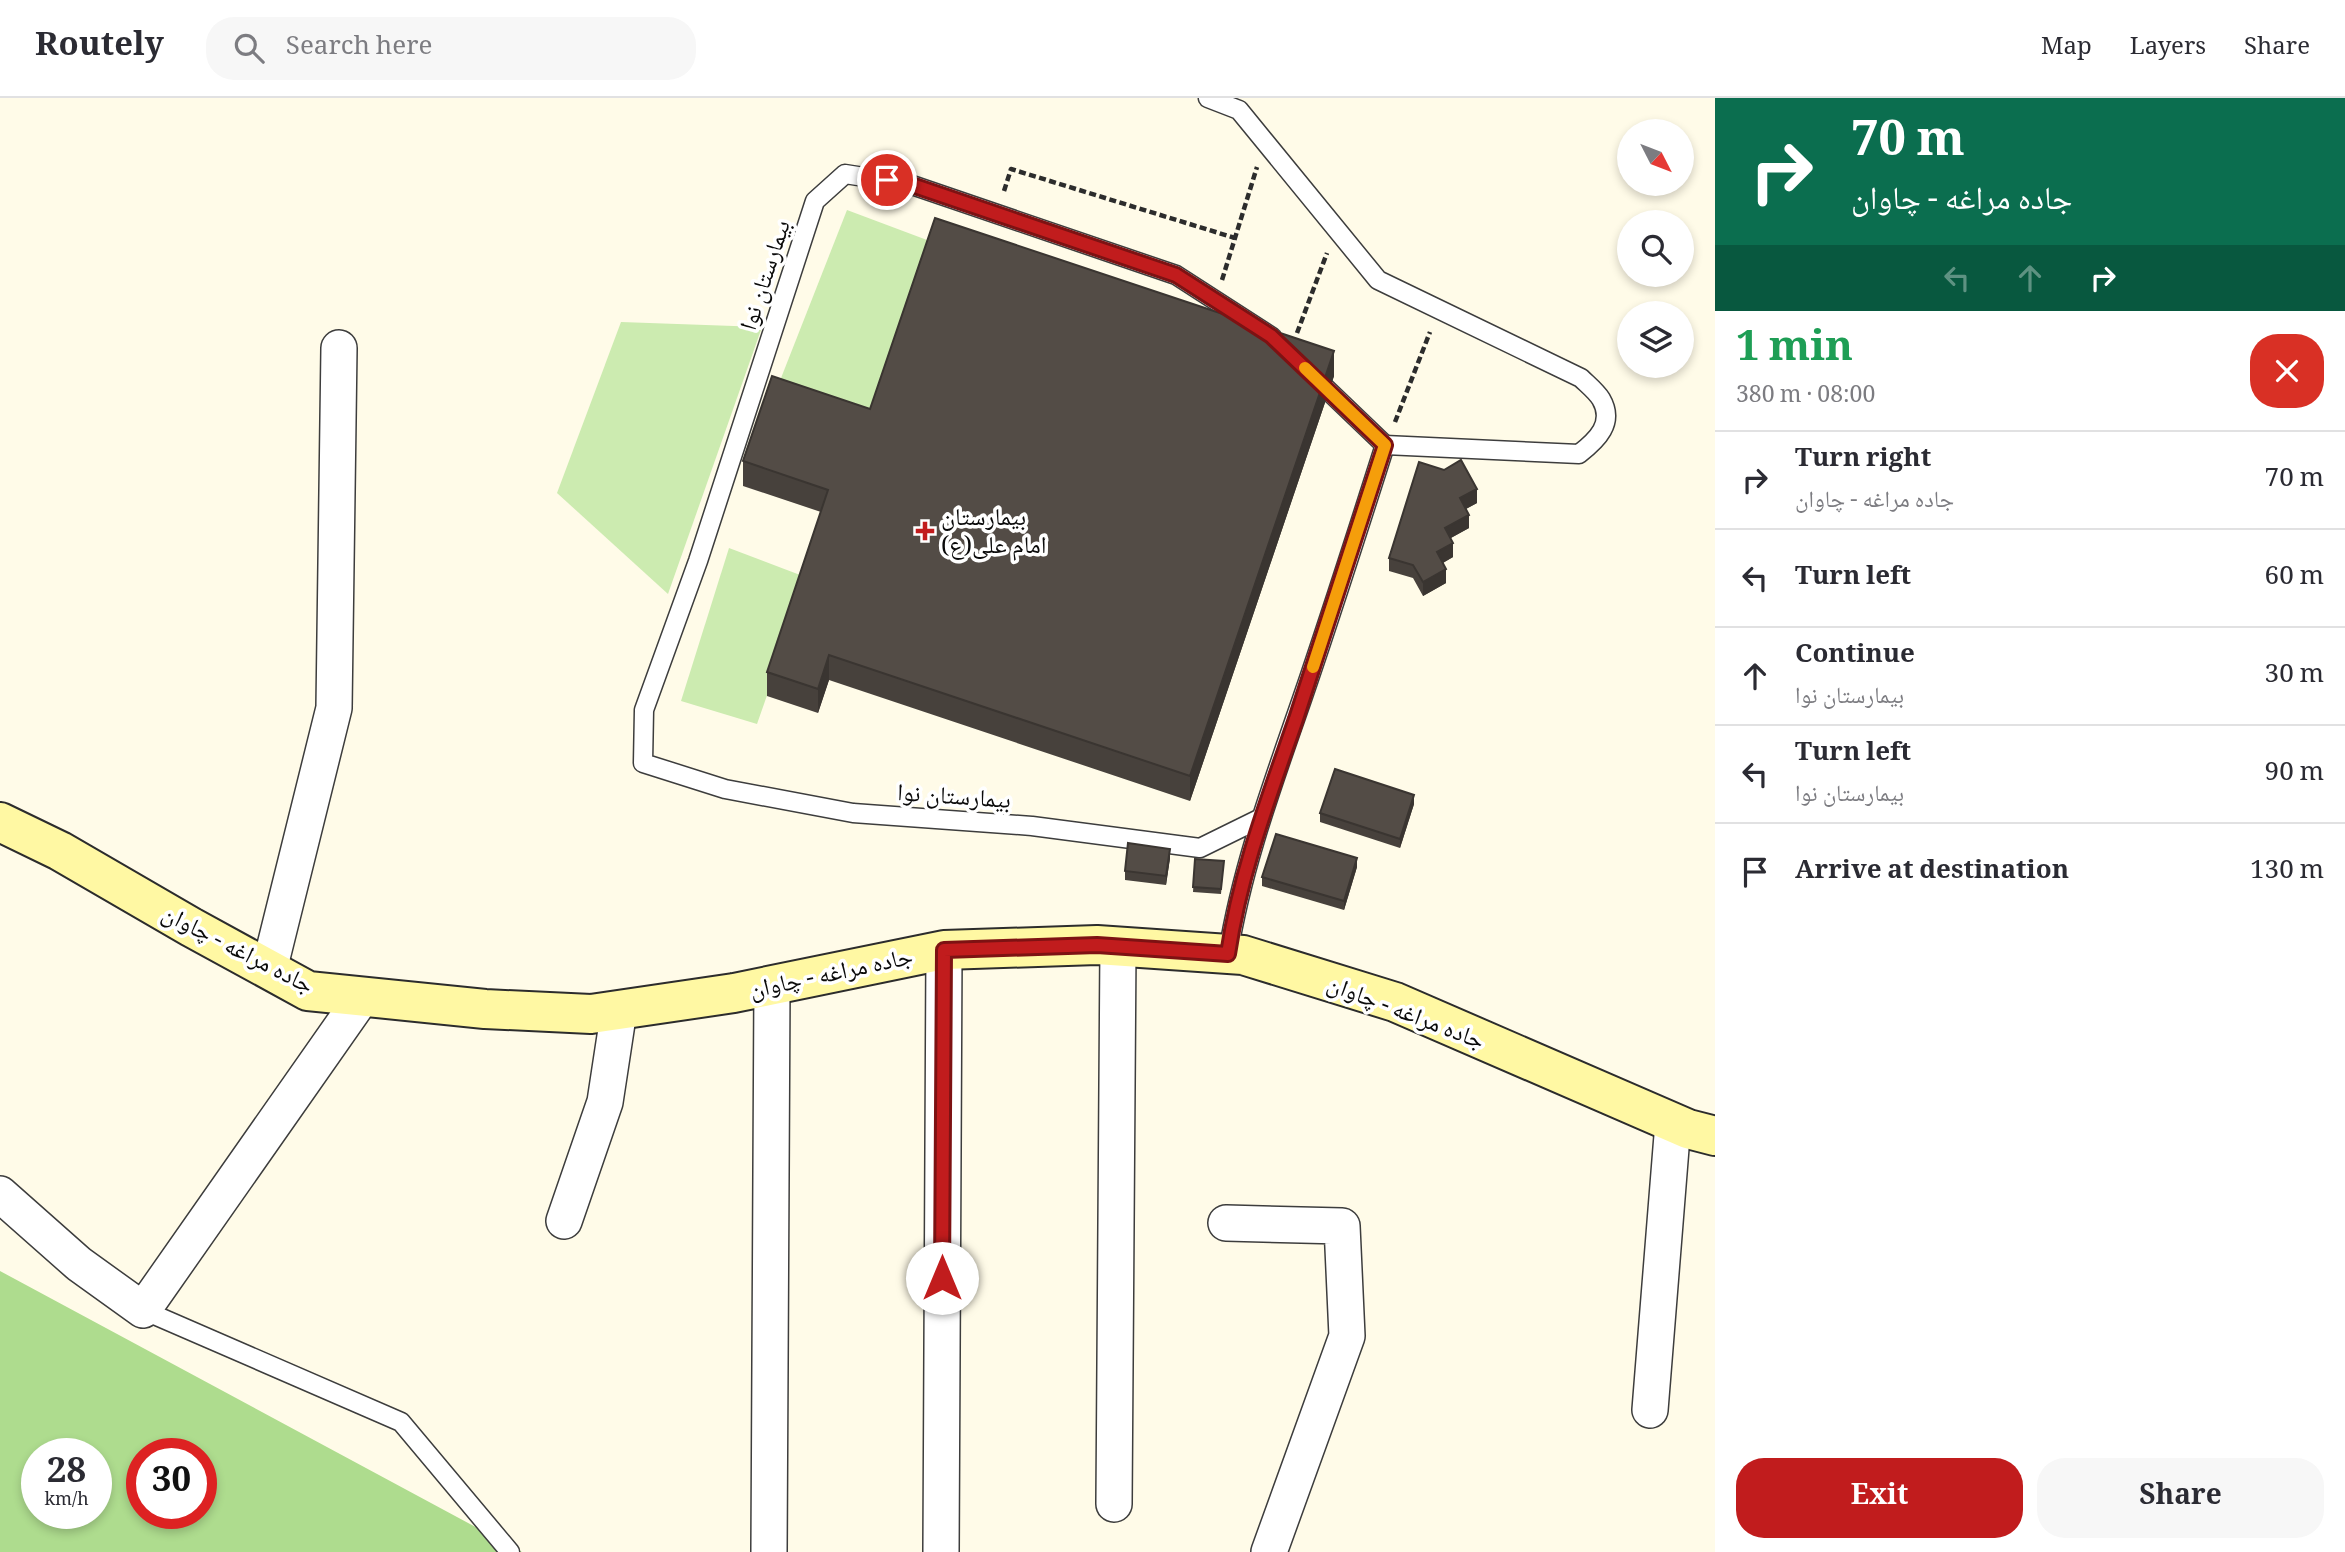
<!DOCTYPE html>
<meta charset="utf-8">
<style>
:root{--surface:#fff;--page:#f7f7f7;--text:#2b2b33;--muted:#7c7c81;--line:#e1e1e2;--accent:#c11c1d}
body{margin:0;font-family:Georgia,"Noto Naskh Arabic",serif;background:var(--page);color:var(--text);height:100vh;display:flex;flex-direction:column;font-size:26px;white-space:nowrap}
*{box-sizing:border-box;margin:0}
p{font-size:23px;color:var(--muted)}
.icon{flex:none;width:38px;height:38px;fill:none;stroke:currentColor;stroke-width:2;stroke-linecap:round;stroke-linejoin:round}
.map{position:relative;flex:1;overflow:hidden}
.details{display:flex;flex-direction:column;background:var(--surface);width:630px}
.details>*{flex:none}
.hud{background:#0b6e4f;color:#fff;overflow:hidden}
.needle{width:46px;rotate:132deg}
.tools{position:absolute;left:1617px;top:21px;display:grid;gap:14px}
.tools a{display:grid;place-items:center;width:77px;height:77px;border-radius:50%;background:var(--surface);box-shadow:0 4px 10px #0003;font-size:35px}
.speed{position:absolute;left:21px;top:1340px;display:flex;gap:14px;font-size:35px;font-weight:700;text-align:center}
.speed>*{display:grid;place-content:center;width:91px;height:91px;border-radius:50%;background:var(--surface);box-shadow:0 4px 10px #0003;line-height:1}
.speed small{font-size:18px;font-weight:400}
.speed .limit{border:10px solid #d22;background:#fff;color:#111}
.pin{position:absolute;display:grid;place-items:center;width:60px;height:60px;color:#fff;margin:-30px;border:4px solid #fff;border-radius:50%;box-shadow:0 2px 7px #0007}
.me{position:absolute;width:77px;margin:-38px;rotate:0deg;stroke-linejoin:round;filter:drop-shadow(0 0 5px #0008)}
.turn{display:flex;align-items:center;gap:24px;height:147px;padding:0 21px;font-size:32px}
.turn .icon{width:91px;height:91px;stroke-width:2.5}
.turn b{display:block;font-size:49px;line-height:60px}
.lanes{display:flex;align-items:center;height:66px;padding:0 21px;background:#0003;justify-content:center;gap:35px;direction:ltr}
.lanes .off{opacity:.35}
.round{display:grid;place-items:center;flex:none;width:74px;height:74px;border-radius:28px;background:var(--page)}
.headline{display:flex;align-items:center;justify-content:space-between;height:119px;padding:0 21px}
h1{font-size:42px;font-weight:700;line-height:52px;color:#1e9e55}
.action{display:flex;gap:14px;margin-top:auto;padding:14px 21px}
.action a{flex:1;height:80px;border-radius:28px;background:var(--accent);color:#fff;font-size:28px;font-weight:700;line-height:80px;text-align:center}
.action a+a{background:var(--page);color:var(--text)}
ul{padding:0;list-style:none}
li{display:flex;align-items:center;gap:21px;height:98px;padding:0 21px;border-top:2px solid var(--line)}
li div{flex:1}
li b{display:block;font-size:26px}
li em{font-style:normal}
header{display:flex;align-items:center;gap:42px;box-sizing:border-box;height:98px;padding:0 35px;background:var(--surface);border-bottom:2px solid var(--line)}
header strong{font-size:33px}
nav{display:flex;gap:38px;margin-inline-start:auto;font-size:24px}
.search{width:490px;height:63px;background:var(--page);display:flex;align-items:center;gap:18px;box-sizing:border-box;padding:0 24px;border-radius:28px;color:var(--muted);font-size:26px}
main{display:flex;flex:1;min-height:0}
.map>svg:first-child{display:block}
.green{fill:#ccebb0}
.forest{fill:#aedc8e;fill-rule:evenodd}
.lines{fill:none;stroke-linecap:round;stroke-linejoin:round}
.lane-casing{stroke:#3d3d3d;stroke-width:21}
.street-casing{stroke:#3d3d3d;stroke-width:38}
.secondary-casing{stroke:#2c2c2c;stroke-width:42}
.path{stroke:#2c2c2c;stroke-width:4.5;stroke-dasharray:7 3.5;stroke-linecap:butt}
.lane{stroke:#fff;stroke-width:18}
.street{stroke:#fff;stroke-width:35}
.secondary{stroke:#fff8a3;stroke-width:38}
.wall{fill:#47413c}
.shaded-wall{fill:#3a3531}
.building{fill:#534c46;stroke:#3a3531;stroke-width:2}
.route-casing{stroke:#7d1213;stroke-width:18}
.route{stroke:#c11c1d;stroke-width:12}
.slow{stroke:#f59e0b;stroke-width:12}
.poi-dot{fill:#c11c1d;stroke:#fff;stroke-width:2.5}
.labels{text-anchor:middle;stroke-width:7;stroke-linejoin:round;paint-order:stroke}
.street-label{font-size:24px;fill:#0a0a0a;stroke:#fff}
.poi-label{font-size:24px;fill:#0a0a0a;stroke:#fff;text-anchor:start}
</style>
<header>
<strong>Routely</strong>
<div class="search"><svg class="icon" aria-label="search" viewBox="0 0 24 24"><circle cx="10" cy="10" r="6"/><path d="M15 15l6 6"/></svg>Search here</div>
<nav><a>Map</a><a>Layers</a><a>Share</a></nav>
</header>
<main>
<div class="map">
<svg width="1715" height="1454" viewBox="0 0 1715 1454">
<rect width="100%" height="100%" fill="#fffbe8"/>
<g class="green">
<polygon points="847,112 935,145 870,336 772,303"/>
<polygon points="621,224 762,229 668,496 557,395"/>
<polygon points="729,450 808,480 757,626 681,603"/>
</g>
<path class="forest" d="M0,1173l522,281h-522zM37,1356h59v60h-59zM142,1356h59v60h-59z"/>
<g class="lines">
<g class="lane-casing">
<g id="lane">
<path d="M1208,0l31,12 139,170 203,98c6,6 15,13 20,21 14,24 -4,41 -22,55l-194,-9"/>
<polyline points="1261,720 1200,750 1032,728 853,715 725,691 643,665 644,612 698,463 815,103 845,76 909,86 1176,177 1272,239"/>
<path d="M1228,856c14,-88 45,-171 74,-255 29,-84 56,-169 83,-254l-72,-69"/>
<polyline points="143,1212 401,1324 510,1454"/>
</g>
</g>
<g class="street-casing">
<g id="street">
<polyline points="269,872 334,610 339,250"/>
<polyline points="0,1096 79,1166 143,1212 363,898"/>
<polyline points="564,1123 605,1004 619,912"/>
<polyline points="1226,1125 1342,1128 1347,1238 1269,1454"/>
<polyline points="1650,1312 1673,1025"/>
<polyline points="1114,1406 1118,848"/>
<polyline points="769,1454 772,887"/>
<polyline points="941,1454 944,852"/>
</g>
</g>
<g class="secondary-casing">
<polyline id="secondary" points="0,724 60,753 191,829 308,893 485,911 591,916 734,895 944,852 1097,847 1243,857 1395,904 1688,1031 1715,1038"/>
</g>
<g class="path">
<polyline points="1004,93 1011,71 1235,140"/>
<polyline points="1222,182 1257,69"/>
<polyline points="1297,235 1327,155"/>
<polyline points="1395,324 1430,234"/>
</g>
<use href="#lane" class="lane"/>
<use href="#street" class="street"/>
<use href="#secondary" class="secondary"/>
</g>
<g class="wall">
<polygon points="1334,278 1190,703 829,582 818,615 767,598 767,574 821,414 743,388 743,363 870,311"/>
<polygon points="1444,372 1477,405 1466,411 1469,430 1451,440 1453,459 1443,465 1446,485 1423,498 1413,480 1389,473 1389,460"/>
<polygon points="1414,706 1400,750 1320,724 1320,715"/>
<polygon points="1170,760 1166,787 1125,782 1125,773"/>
<polygon points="1195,761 1224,763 1221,796 1193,794"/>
<polygon points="1357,769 1344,812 1262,788 1262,779"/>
</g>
<g class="shaded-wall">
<polygon points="1334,253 1334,278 1190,703 1190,678"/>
<polygon points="1477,391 1477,405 1460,414 1460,400"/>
<polygon points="1469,417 1469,430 1445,443 1445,430"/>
<polygon points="1453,445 1453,459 1437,468 1437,454"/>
<polygon points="1446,471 1446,485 1423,498 1423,484"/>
<polygon points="829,557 829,582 818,615 818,591"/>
<polygon points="1414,697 1414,706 1400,750 1400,741"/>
<polygon points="1170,751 1170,760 1166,787 1166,778"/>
<polygon points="1357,760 1357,769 1344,812 1344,803"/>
</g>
<g class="building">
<polygon points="935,120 1334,253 1190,678 829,557 818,591 767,574 828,392 743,363 772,278 870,311"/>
<polygon points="1461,362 1477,391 1460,400 1469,417 1445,430 1453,445 1437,454 1446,471 1423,484 1413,467 1389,460 1419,364 1444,372"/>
<polygon points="1335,671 1414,697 1400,741 1320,715"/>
<polygon points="1276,736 1357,760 1344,803 1262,779"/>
<polygon points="1128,745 1170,751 1166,778 1125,773"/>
<polygon points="1195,761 1224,763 1221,791 1193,789"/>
</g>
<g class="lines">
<g class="route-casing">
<path id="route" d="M887,82l22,4 267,91 95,61 114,109c-29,92 -59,183 -89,274 -27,78 -56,154 -68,235l-131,-9 -153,5 -2,328"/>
</g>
<use href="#route" class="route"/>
<polyline class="slow" points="1305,270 1385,347 1313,569"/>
</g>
<path class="poi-dot" d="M921.5 422.5h7v7h7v7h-7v7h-7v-7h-7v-7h7z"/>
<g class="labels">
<g class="street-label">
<text transform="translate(765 177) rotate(-72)" y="8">بیمارستان نوا</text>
<text transform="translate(954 698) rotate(4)" y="8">بیمارستان نوا</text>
<text transform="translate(238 851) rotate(27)" y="8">جاده مراغه - چاوان</text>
<text transform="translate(831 875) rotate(-12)" y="8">جاده مراغه - چاوان</text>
<text transform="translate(1406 914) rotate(21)" y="8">جاده مراغه - چاوان</text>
</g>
<g class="poi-label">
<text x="941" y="427">بیمارستان<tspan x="941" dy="28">امام علی(ع)</tspan></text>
</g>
</g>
</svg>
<div class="tools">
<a><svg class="needle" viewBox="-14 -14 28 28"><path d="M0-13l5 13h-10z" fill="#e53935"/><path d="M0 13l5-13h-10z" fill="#7c7c81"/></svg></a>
<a><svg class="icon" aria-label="search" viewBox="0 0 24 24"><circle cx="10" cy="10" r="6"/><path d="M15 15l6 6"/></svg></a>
<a><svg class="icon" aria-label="layers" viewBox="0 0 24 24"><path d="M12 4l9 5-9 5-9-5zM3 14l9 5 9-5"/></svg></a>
</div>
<div class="speed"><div>28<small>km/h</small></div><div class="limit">30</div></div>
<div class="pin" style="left:887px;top:82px;background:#d93025"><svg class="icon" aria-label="arrive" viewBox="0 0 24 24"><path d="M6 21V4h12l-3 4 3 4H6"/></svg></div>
<svg class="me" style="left:942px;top:1180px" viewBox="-20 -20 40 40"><circle r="19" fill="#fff"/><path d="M0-13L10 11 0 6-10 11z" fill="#c11c1d"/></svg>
</div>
<section class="details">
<div class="hud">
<div class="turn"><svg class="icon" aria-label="right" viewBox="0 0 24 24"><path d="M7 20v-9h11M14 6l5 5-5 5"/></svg><div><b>70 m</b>جاده مراغه - چاوان</div></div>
<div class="lanes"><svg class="icon off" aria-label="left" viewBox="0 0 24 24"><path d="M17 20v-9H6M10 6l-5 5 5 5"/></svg><svg class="icon off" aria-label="ahead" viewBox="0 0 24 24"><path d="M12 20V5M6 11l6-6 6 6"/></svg><svg class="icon" aria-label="right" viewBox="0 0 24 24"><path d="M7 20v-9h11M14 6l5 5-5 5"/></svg></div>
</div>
<div class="headline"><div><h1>1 min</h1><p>380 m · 08:00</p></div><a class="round" style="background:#d93025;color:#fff"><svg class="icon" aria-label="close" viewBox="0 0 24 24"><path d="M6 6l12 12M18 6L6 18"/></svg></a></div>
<ul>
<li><svg class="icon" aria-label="right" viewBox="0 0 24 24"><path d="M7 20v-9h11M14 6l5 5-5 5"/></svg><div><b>Turn right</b><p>جاده مراغه - چاوان</p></div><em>70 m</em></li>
<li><svg class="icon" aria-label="left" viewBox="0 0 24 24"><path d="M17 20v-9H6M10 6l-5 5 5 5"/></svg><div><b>Turn left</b></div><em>60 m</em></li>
<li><svg class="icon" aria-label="ahead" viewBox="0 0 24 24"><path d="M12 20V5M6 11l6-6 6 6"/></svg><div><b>Continue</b><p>بیمارستان نوا</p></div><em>30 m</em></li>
<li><svg class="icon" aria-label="left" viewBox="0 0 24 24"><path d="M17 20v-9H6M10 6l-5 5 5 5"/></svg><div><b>Turn left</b><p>بیمارستان نوا</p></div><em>90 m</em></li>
<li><svg class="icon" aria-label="arrive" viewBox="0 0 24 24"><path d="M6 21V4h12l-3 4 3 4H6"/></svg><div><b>Arrive at destination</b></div><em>130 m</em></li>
</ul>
<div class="action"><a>Exit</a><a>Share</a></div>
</section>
</main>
